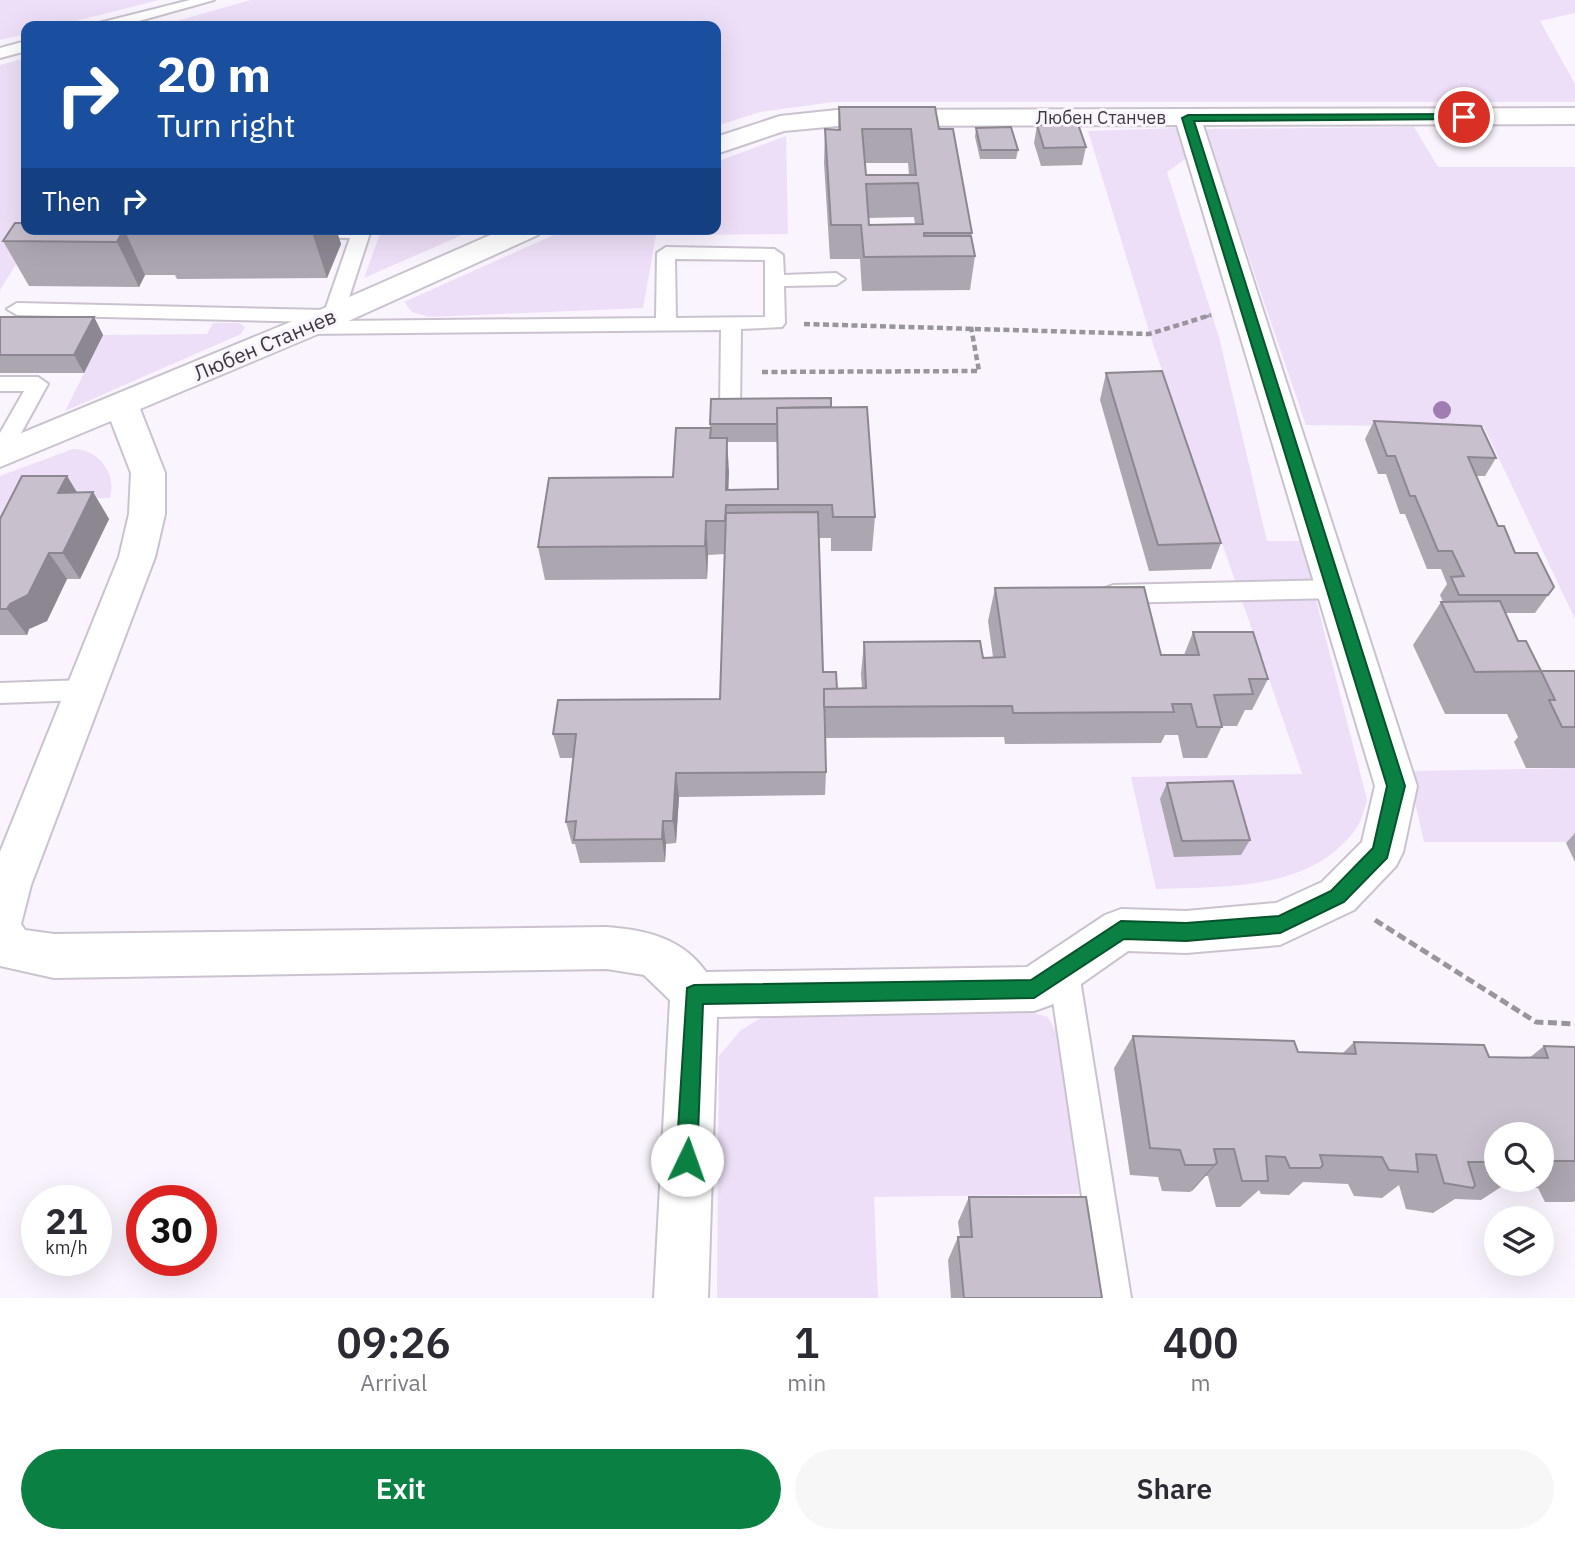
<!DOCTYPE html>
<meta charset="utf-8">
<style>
:root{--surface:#fff;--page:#f7f7f7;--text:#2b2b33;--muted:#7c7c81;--accent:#0b8043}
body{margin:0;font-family:"IBM Plex Sans",sans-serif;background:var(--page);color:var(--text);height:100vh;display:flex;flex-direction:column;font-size:26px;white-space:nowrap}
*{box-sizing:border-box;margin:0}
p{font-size:23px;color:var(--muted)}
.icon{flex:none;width:38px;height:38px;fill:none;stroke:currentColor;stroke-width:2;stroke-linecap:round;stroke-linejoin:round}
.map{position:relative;height:1298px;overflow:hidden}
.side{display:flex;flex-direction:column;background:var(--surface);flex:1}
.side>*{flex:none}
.banner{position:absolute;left:21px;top:21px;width:700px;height:214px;border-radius:14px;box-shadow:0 7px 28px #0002;background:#1a4fa0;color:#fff;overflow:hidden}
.buttons{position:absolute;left:1484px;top:1122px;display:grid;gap:14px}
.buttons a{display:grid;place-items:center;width:70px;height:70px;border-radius:50%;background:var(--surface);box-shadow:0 7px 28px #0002;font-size:35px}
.speed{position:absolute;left:21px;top:1185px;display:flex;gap:14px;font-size:35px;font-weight:700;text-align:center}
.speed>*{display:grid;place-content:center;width:91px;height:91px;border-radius:50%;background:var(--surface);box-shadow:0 7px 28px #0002;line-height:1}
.speed small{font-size:18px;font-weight:400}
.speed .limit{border:10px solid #d22;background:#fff;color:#111}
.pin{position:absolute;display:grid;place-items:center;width:60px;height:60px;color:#fff;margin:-30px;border:4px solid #fff;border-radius:50%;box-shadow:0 2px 7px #0007}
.me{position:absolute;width:77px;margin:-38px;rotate:3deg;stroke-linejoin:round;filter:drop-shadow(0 0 5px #0008)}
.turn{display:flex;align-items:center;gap:24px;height:147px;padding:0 21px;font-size:32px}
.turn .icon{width:91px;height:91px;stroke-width:2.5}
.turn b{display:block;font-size:49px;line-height:60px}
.then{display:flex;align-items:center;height:66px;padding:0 21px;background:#0003;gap:14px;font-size:26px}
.eta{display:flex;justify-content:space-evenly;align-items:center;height:119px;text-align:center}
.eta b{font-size:42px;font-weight:600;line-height:49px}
.primary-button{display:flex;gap:14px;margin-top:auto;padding:14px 21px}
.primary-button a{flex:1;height:80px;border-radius:42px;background:var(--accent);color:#fff;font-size:28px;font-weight:600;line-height:80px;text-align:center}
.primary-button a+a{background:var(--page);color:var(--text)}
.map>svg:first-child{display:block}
.green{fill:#eddff7}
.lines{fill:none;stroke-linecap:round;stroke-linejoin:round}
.service-casing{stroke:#cac3cf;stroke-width:4}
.minor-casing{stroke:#cac3cf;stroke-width:4}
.path-far2{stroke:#99959c;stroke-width:2.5;stroke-dasharray:4.5 2.5;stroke-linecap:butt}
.path-far1{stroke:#99959c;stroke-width:4.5;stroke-dasharray:6 3.5;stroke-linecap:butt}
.path{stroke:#99959c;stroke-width:5;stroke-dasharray:9 4.5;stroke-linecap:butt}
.service{fill:#fff;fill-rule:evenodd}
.minor{fill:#fff;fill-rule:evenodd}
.tree{fill:#9f7db2}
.wall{fill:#aca6b0;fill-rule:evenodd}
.shaded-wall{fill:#8c8790}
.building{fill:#c8c1cd;stroke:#8c8790;stroke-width:2;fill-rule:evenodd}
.route{fill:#0b8043;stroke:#07532c;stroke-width:2}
.labels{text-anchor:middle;stroke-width:6;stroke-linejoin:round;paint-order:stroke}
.far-street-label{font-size:18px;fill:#3d3a3f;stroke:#faf4fe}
.street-label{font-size:21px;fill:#3d3a3f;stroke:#faf4fe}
</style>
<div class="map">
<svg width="1575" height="1298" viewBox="0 0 1575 1298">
<rect width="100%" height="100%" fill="#faf4fe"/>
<g class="green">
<polygon points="0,0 159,0 56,26 26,26 26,34 0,40"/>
<polygon points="251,0 1575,0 1575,13 1540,21 1575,84 1575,102 833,102 760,112 716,126 716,26 159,26"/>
<polygon points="26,58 26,229 38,229 0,290 0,65"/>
<polygon points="1414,127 1438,167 1575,167 1575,619 1484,427 1306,425 1205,129"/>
<path d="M1178,128l9,30 -20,14 52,165 48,204h34l66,259c-3,10 -6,23 -12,30 -46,62 -131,56 -199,59l-25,-112 171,-3 -149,-430 -65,-213z"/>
<polygon points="786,136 788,234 656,235 643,308 429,317 412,312 404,302 567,229 716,229 716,162"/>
<polygon points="382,229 476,229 364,278"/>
<polygon points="213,323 239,323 245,327 241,334 65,411 103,335 207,334"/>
<path d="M73,449c26,0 44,25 37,49l-67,2 -43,37v-61z"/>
<polygon points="1575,768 1575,842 1424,842 1408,771"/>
<polygon points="1027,1011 1048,1017 1059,1038 1079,1194 874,1197 878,1298 717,1298 719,1056 741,1030 764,1016"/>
</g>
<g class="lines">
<g class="service-casing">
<g id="service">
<polygon points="190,0 214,0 121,26 97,26 99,23"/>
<polygon points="26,41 26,51 0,58 0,48"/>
<path d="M297,229h70l3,4 -27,83 -8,5 321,-3 1,-65 9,-6 108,2 9,6 1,20 52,-2 9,6 -9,6 -52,1 1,37 -3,4 -41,2 -1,82 -10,7 -10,-7 1,-81 -418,4 -10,-6 3,-4 20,-2 -299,-7 -10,-6 10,-6 308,7 25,-72 -46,-1 -6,-1zM675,259l90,1v57l-89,1z"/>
<polygon points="0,377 38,377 48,384 8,457 0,459 0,433 24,391 0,391"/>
<polygon points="1337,580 1345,583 1349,589 1345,595 1337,598 1113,603 1105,600 1101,594 1105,588 1113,585"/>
<polygon points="84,680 93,683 97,690 93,697 84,700 0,703 0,683"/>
<polygon points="1063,953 1073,957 1078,967 1131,1298 1097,1298 1048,967 1053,957"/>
</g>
</g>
<g class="minor-casing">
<path id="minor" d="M1575,108v16l-372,1 214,661 -14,66 -7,14 -42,44 -74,35 -94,8 -58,-2 -77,54 -17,6 -317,6 -9,281h-54l16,-298 -26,-25 -37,-6 -553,9 -54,-12v-114l119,-295 10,-43 2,-41 -20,-52 -111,46v-25l322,-133 182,-80h38l-4,6 -194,88 -204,86 25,64v41l-10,43 -124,328 -10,39 4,6 29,4 553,-7c39,3 75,11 99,45l321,-5 78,-52 16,-6 65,2 90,-8 46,-21 40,-40 13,-56 -198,-661 -340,1 -53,5 -68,23v-17l64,-21 57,-6z"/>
</g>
<polyline class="path-far2" points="1205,317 1212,315"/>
<g class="path-far1">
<polyline points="804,324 1149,334 1211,315"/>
<polyline points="762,372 979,371 971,327"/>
</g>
<polyline class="path" points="1375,920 1536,1022 1575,1024"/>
<use href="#service" class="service"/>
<use href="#minor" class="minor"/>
</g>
<circle class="tree" cx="1442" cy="410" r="9"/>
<g class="wall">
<path d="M839,107l100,22 33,104 -1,3 4,20 -5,34 -108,1 -2,-32h-30l-6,-96 1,-34 13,1zM865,163h43l1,12h-43zM914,217l1,8h-46l-1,-7z"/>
<polygon points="1037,125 1086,147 1082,165 1041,166 1034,143"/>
<polygon points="976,128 1018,150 1016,159 980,159 975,137"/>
<polygon points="26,229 336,229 341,244 327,278 177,279 175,275 145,275 139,287 29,286 3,241"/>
<polygon points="0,317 94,317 103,335 84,373 0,373"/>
<polygon points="1106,373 1221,543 1211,569 1149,571 1100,400"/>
<path d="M831,407l44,110 -3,34h-41v-13h-12l4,134 14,17 25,-1 -1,-14 3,-32 119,16 10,-1 -5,-36 7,-33 166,67h23l9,-23 75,47 -16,31h-7l-8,16h-15l-15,32h-24l-5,-23h-13l-4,8 -156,1 -1,-7 -179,1 1,34 -1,23 -146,2 -3,46 -10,1 -1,18 -85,1 -5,-19h-3l-6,-22 7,-64h-13l-7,-24 167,-35 5,-145 -17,1 -1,24 -162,1 -7,-33 135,-70 37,-49v-4zM727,442h51v47l-50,1z"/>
<polygon points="1374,421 1496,458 1485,476 1476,476 1498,526 1515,553 1554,587 1535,613 1505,613 1518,641 1541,671 1575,671 1575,768 1526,768 1514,742 1518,737 1507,714 1445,714 1413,645 1441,602 1443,602 1440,595 1447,584 1441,569 1427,569 1405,514 1400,514 1386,474 1378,474 1365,439"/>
<polygon points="67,476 77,493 93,492 109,519 80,579 67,579 47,621 29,629 27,635 0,635 0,519"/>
<polygon points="1167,783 1250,840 1241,855 1174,857 1160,799"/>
<polygon points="1575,833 1575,862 1566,843"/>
<path d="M1133,1036l165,16 44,2 12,-12 135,15 40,1 15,-12 31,1v154l-2,1h-28l-7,-14 -37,-1 -20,13 -26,-1 -22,14 -27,-4 -7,-24 -17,13 -28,-2 -6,-12 -45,-2 -14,13 -28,-1 -2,-4 -19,17h-24l-8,-31h-3l-15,16 -28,-1 -4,-14 -28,-2 -16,-107zM1496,1134h46v46h-46z"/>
<polygon points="969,1197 1102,1298 951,1298 948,1260 958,1237 960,1237 958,1222"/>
</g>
<g class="shaded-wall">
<polygon points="124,229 145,275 139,287 117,242"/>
<polygon points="313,229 336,229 341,244 327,278 312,232"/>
<polygon points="94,317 103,335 84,373 74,355"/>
<polygon points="727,438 729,472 728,505 726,490"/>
<polygon points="67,476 83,502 58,493"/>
<polygon points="93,492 109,519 80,579 63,553"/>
<polygon points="706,521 708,555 707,579 705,546"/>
<polygon points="49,553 67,579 47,621 29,629 27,635 7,609 10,604"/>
<polygon points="676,773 679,797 676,843 673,821"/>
<polygon points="663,821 666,844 665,862 662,839"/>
<polygon points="1217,1163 1193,1190 1190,1192 1214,1165"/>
</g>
<g class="building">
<path d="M839,107h96l4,22h14l19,104h-48v3h47l4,20 -111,1 -3,-32h-30l-6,-96 15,1zM862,129h49l5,46h-50zM918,183l5,41 -54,1 -3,-41z"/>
<polygon points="1078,124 1086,147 1044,148 1037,125"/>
<polygon points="1011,127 1018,150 981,150 976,128"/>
<polygon points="26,220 26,229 124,229 117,242 3,241 15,223 24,223"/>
<polygon points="130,229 313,229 312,232 156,233 158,229"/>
<polygon points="0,317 94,317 74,355 0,355"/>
<polygon points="1162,371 1221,543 1158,545 1106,373"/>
<polygon points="831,398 831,407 777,408 778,424 710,424 711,399"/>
<polygon points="867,407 875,517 833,517 832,505 726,505 725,521 706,521 705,546 538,547 549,478 673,477 676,428 711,428 710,438 727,438 726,490 778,489 777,408"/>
<polygon points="1374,421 1481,426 1496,458 1468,457 1498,526 1504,526 1515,553 1537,553 1554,587 1548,595 1459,595 1451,577 1464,576 1452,551 1438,551 1415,496 1410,496 1395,456 1387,456"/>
<polygon points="22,476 67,476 58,493 93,492 63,553 49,553 28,595 10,604 7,609 0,609 0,519"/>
<polygon points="818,512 823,672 836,672 837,689 824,689 826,772 676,773 673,821 663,821 662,839 574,840 576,821 566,822 576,734 553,734 558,700 720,699 726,513"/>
<polygon points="1144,587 1161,655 1199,655 1193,632 1253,632 1268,679 1249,679 1253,694 1214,695 1222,727 1197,727 1191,704 1172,704 1174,712 1013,713 1012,706 824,707 824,689 866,688 864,642 980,641 983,658 1005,657 995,588"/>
<polygon points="1500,601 1518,641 1526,641 1541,671 1575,671 1575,727 1562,727 1549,700 1555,700 1541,671 1475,672 1441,602"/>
<polygon points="1233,781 1250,840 1182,841 1167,783"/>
<polygon points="1133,1036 1294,1041 1298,1052 1356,1054 1354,1042 1484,1045 1489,1057 1548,1058 1544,1046 1575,1047 1575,1161 1542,1161 1542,1134 1496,1134 1496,1173 1494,1173 1487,1162 1468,1162 1475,1185 1473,1188 1444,1183 1436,1155 1416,1154 1418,1172 1389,1170 1382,1157 1320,1155 1323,1165 1320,1168 1290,1168 1285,1157 1266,1156 1268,1181 1242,1181 1234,1149 1214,1149 1217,1163 1214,1165 1185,1165 1180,1150 1150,1148"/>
<polygon points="969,1197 1086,1197 1102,1298 964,1298 958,1237 972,1237"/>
</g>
<polygon class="route" points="1464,114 1468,114 1468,119 1194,121 1405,786 1387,858 1344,902 1280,933 1186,941 1124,939 1034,998 703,1004 697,1160 694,1168 687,1171 679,1168 676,1160 687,988 694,985 1031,980 1121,921 1186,923 1279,916 1331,891 1373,848 1387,786 1182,118 1188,115"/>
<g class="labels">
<g class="far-street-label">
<text x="1101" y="124">Любен Станчев</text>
</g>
<g class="street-label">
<text transform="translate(265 345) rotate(-23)" y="7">Любен Станчев</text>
</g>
</g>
</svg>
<div class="buttons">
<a><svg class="icon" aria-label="search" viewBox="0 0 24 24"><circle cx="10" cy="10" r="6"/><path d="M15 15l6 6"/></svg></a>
<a><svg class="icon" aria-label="layers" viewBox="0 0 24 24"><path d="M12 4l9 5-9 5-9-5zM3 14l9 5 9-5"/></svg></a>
</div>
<div class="speed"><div>21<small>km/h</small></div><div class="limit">30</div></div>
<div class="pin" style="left:1464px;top:117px;background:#d93025"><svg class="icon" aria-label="arrive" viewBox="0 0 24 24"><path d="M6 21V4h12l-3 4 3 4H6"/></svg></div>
<svg class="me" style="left:687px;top:1160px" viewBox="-20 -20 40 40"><circle r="19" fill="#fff"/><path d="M0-13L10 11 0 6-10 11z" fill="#0b8043"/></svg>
<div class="banner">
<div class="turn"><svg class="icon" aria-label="right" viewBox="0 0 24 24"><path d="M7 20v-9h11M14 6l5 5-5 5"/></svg><div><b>20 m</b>Turn right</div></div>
<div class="then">Then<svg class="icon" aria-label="right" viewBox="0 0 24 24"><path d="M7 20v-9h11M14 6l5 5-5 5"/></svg></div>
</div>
</div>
<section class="side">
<div class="eta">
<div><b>09:26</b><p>Arrival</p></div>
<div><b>1</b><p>min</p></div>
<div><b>400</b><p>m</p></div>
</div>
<div class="primary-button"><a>Exit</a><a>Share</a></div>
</section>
